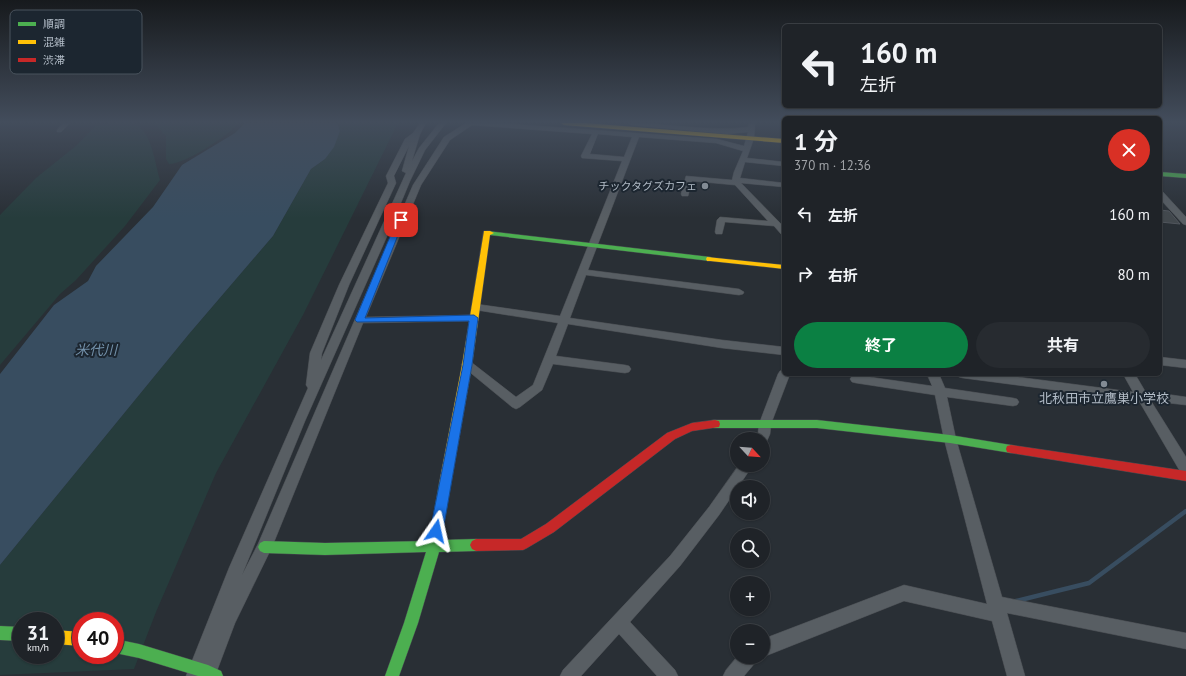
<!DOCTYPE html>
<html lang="ja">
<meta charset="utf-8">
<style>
:root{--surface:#1f2328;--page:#272b30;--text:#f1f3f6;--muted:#a1a4a8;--line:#3c4045;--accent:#0b8043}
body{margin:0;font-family:"PT Sans","Noto Sans JP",sans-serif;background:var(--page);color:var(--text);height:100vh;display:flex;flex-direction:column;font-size:15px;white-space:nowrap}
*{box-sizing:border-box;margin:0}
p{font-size:13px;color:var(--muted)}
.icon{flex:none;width:22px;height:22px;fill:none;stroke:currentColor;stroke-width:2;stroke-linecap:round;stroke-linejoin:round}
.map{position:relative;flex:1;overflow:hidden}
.sheet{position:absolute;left:782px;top:116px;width:380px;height:260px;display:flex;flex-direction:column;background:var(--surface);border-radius:6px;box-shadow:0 1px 3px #0004,0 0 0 1px var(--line)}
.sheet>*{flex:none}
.top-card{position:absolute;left:782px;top:24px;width:380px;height:84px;border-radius:6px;box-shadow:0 1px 3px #0004,0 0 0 1px var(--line);background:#1f2328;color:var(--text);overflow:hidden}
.needle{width:26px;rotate:116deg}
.controls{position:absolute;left:730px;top:432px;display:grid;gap:8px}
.controls a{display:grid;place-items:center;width:40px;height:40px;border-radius:50%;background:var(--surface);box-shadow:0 1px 3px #0004,0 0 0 1px var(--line);font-size:20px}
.speed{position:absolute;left:12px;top:612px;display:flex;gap:8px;font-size:20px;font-weight:700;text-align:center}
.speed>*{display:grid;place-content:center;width:52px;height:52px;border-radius:50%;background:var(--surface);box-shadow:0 1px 3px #0004,0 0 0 1px var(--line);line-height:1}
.speed small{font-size:10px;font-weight:400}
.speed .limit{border:6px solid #d22;background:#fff;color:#111}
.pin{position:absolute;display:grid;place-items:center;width:34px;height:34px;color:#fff;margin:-17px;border-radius:8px;box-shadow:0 2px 6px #0006}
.me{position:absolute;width:44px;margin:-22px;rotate:11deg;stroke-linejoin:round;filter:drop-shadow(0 0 3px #0008)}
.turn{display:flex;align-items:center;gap:14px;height:84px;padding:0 12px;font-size:18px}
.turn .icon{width:52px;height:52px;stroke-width:2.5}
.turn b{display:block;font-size:28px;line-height:34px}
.round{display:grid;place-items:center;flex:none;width:42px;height:42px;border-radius:21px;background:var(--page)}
.summary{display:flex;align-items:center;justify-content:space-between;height:68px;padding:0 12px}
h1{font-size:24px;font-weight:700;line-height:30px}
.action{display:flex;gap:8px;margin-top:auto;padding:8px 12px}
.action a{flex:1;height:46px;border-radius:24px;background:var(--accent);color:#fff;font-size:16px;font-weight:700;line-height:46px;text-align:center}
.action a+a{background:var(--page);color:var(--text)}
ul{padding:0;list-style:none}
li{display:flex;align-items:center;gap:12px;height:60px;padding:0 12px}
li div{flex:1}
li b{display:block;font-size:15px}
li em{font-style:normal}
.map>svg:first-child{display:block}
.green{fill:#263c3c;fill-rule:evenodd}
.water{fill:#384d60}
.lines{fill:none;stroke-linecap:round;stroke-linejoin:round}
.stream{stroke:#384d60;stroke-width:4.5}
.building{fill:#42484d;stroke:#51565d}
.street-casing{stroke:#474b50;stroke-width:1}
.fast-casing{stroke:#474b50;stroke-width:1}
.slow-casing{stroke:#474b50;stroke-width:1}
.jam-casing{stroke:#474b50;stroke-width:1}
.street{fill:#585e63;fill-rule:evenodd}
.fast{fill:#4caf50;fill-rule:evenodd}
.slow{fill:#ffc107;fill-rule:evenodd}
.jam{fill:#c62828;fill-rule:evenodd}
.route{fill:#1a73e8;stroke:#114b97}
.poi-dot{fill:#828b94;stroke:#1c2630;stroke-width:1.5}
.labels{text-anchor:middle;stroke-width:4;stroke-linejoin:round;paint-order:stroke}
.far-poi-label{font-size:11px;fill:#b2bcc7;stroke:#1c2630;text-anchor:end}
.poi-label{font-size:13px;fill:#b2bcc7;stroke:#1c2630}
.water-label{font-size:14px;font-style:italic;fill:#7391aa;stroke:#1c2630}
.key{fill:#1c2630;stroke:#49535d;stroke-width:1}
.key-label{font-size:11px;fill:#b2bcc7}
</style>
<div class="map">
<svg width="1186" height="676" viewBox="0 0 1186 676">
<rect width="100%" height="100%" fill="#292f35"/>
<g class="green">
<path d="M114,123c6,0 16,-2 21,1 17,8 20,40 25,56l-35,46 -49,54 -16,14 -60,71v-150l36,-37 41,-33 18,-19z"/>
<path d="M154,123h85c-12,13 -53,41 -70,41l-3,-5v-23z"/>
<path d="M337,123h61l-95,192 -87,158 -60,139 -22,57 -134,6v-110l189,-231 84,-98 38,-67 14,-10 15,-28zM21,621h34v34h-34zM81,621h34v34h-34z"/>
</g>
<polygon class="water" points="245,123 337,123 340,131 334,147 325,159 311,169 273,236 189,334 0,565 0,374 54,305 88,281 96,266 153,207 182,165 235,133"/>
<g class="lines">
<polyline class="stream" points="1016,601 1089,583 1186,511"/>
</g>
<polygon class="building" points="1160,210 1169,211 1180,224 1160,222"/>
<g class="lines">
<g class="street-casing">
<g id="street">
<polygon points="63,123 70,123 61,132 57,132 57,130"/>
<path d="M420,123h6l-6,11 -8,27 7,-13 20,-25h7l-21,27 -15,31 -22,53 -83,187 -63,154 16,-31 155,-359 31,-48 22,-14h33l218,16 27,7 4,-14 -21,2 -96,-9 -3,-2c40,0 80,9 120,4l1,-4h6l-1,15 -7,20 37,4v4l-39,-4 -5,16 44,5v4l-43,-4 43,44v8l-3,-1 -7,-8 -49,-4 -3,12h-6l-1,-2 2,-12 3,-3 48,4 -33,-36 -43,-4 -4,15h-6l-1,-2 5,-18 46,4 2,-8 9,-21 -27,-8 -77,-6 -51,133 151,19 5,3 -1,2 -4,1 -153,-20 -16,43 152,22 62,7v8l-62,-7 -154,-24 -12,32 69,9 4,1 2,3 -2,3 -4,1 -72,-9 -11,26 -22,17 -4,2 -4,-2 -51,-42 2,-3h8l45,35 17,-12 25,-62 -82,-13 -5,-3 5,-3 84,12 62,-155 -40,-3 -1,-2 11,-22 -120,-9 -22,15 -29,45 -55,132 108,-2 5,3 -5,3 -111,2 -91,224 -37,76 -20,53h-29l43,-108 79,-180 -2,-3 4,-32 29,-68 49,-102 -2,-7 19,-37 8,-6zM598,134l34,3 -8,20 -34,-3zM409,146l-7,25 4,2 -85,187 1,-7 27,-68 47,-102 -2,-7z"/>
<polygon points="1160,192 1163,192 1186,217 1186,225 1183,224 1160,199"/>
<polygon points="1160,357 1186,360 1186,368 1160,365"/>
<polygon points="784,370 784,374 790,374 771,424 770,434 766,443 763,443 763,439 755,439 758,433 759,424 778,374 780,371"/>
<polygon points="927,374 939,374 945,388 1013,398 1017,399 1019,402 1017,405 1013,406 947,397 956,439 1002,597 1186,633 1186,649 1007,613 1025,676 1007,676 992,621 904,601 763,657 763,639 904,585 987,604 944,439 935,395 856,383 852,382 850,379 852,376 856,375 932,386"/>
<polygon points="957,374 995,374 1133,392 1123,374 1135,374 1145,391 1186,397 1186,405 1151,401 1186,457 1186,474 1181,473 1139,401 963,378 959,377"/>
<polygon points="739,465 753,465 719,515 680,566 630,622 675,670 678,676 657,676 619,634 581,676 560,676 563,670 670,556 709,507"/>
<polygon points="737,657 758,657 755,663 744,676 723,676 726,670"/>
</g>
</g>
<g class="fast-casing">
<g id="fast">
<polygon points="1160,172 1186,174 1186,178 1160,176"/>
<polygon points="487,231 710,257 714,259 710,261 490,235 487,235"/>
<polygon points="715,420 817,420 950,435 1011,445 1015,446 1016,449 1015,452 1011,453 950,443 817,428 715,428 711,427 710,424 711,421"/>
<polygon points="445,479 449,481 451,484 441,540 476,539 480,541 482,545 480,549 476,551 439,552 418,623 399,676 385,676 404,623 426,552 325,555 264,553 260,551 258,547 260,543 264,541 325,543 429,541 439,484 441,481"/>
<polygon points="0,626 21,627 21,641 0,640"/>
<polygon points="115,639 139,644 208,665 221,671 223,676 198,676 139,658 115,653"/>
</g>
</g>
<g class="slow-casing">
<g id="slow">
<polygon points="561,123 585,123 784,139 784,143 564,125"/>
<polygon points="484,231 490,231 494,233 490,235 472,365 451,484 449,487 445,489 441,487 439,484 462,365"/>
<polygon points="707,257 784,265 784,269 710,261 707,261 706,259"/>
<polygon points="55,630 81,632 81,646 55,644"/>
</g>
</g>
<g class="jam-casing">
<g id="jam">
<polygon points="715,420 719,421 720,424 719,427 692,431 675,439 554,532 527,548 523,550 476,551 472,549 470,545 472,541 476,539 521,539 546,524 667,433 692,423"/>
<polygon points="1011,445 1186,471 1186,481 1011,453 1007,452 1006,449 1007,446"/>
</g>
</g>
<use href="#street" class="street"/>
<use href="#fast" class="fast"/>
<use href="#slow" class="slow"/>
<use href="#jam" class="jam"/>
</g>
<linearGradient id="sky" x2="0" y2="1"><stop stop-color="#171a1d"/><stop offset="0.56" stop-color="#434d5c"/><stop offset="1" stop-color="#434d5c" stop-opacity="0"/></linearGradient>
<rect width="1186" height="218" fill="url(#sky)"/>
<polygon class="route" points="401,218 404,220 365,318 474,315 478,318 472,365 443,531 441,535 436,536 432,535 430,531 463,365 469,321 357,322 355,320 397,220"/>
<g class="poi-dot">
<circle cx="705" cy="186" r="4"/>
<circle cx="1104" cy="384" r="4"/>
</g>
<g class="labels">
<g class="far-poi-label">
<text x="697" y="190">チックタグズカフェ</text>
</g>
<g class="poi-label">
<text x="1104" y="403">北秋田市立鷹巣小学校</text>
</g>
<g class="water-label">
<text x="96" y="355">米代川</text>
</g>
</g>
<rect x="10" y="10" width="132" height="64" rx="6" class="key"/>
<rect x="18" y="22" width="18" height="4" fill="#4caf50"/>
<rect x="18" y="40" width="18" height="4" fill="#ffc107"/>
<rect x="18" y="58" width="18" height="4" fill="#c62828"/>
<g class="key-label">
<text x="43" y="28">順調</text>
<text x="43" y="46">混雑</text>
<text x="43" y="64">渋滞</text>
</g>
</svg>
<div class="controls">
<a><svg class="needle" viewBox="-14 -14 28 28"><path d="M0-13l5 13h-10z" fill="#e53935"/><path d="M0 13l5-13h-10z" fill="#a1a4a8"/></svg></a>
<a><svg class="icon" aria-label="sound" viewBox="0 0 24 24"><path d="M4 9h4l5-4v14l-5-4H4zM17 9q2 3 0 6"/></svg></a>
<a><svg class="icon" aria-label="search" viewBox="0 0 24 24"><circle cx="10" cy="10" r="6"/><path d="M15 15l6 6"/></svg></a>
<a>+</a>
<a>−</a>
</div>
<div class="speed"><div>31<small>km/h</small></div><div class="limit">40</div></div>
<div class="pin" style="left:401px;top:220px;background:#d93025"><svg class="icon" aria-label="arrive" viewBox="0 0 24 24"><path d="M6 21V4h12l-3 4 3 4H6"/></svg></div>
<svg class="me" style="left:436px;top:531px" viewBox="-20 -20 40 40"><path d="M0-17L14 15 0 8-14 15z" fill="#1a73e8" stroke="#fff" stroke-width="4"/></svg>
<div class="top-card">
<div class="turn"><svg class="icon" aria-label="left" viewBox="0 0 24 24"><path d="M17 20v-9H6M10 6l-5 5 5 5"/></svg><div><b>160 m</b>左折</div></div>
</div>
<section class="sheet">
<div class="summary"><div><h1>1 分</h1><p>370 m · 12:36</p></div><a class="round" style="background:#d93025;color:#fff"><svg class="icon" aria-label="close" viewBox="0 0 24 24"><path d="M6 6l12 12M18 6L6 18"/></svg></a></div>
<ul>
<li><svg class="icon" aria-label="left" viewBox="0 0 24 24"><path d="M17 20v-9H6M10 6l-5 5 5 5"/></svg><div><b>左折</b></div><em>160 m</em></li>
<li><svg class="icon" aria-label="right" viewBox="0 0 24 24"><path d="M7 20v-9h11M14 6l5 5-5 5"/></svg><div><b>右折</b></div><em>80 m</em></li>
</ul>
<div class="action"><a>終了</a><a>共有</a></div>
</section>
</div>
